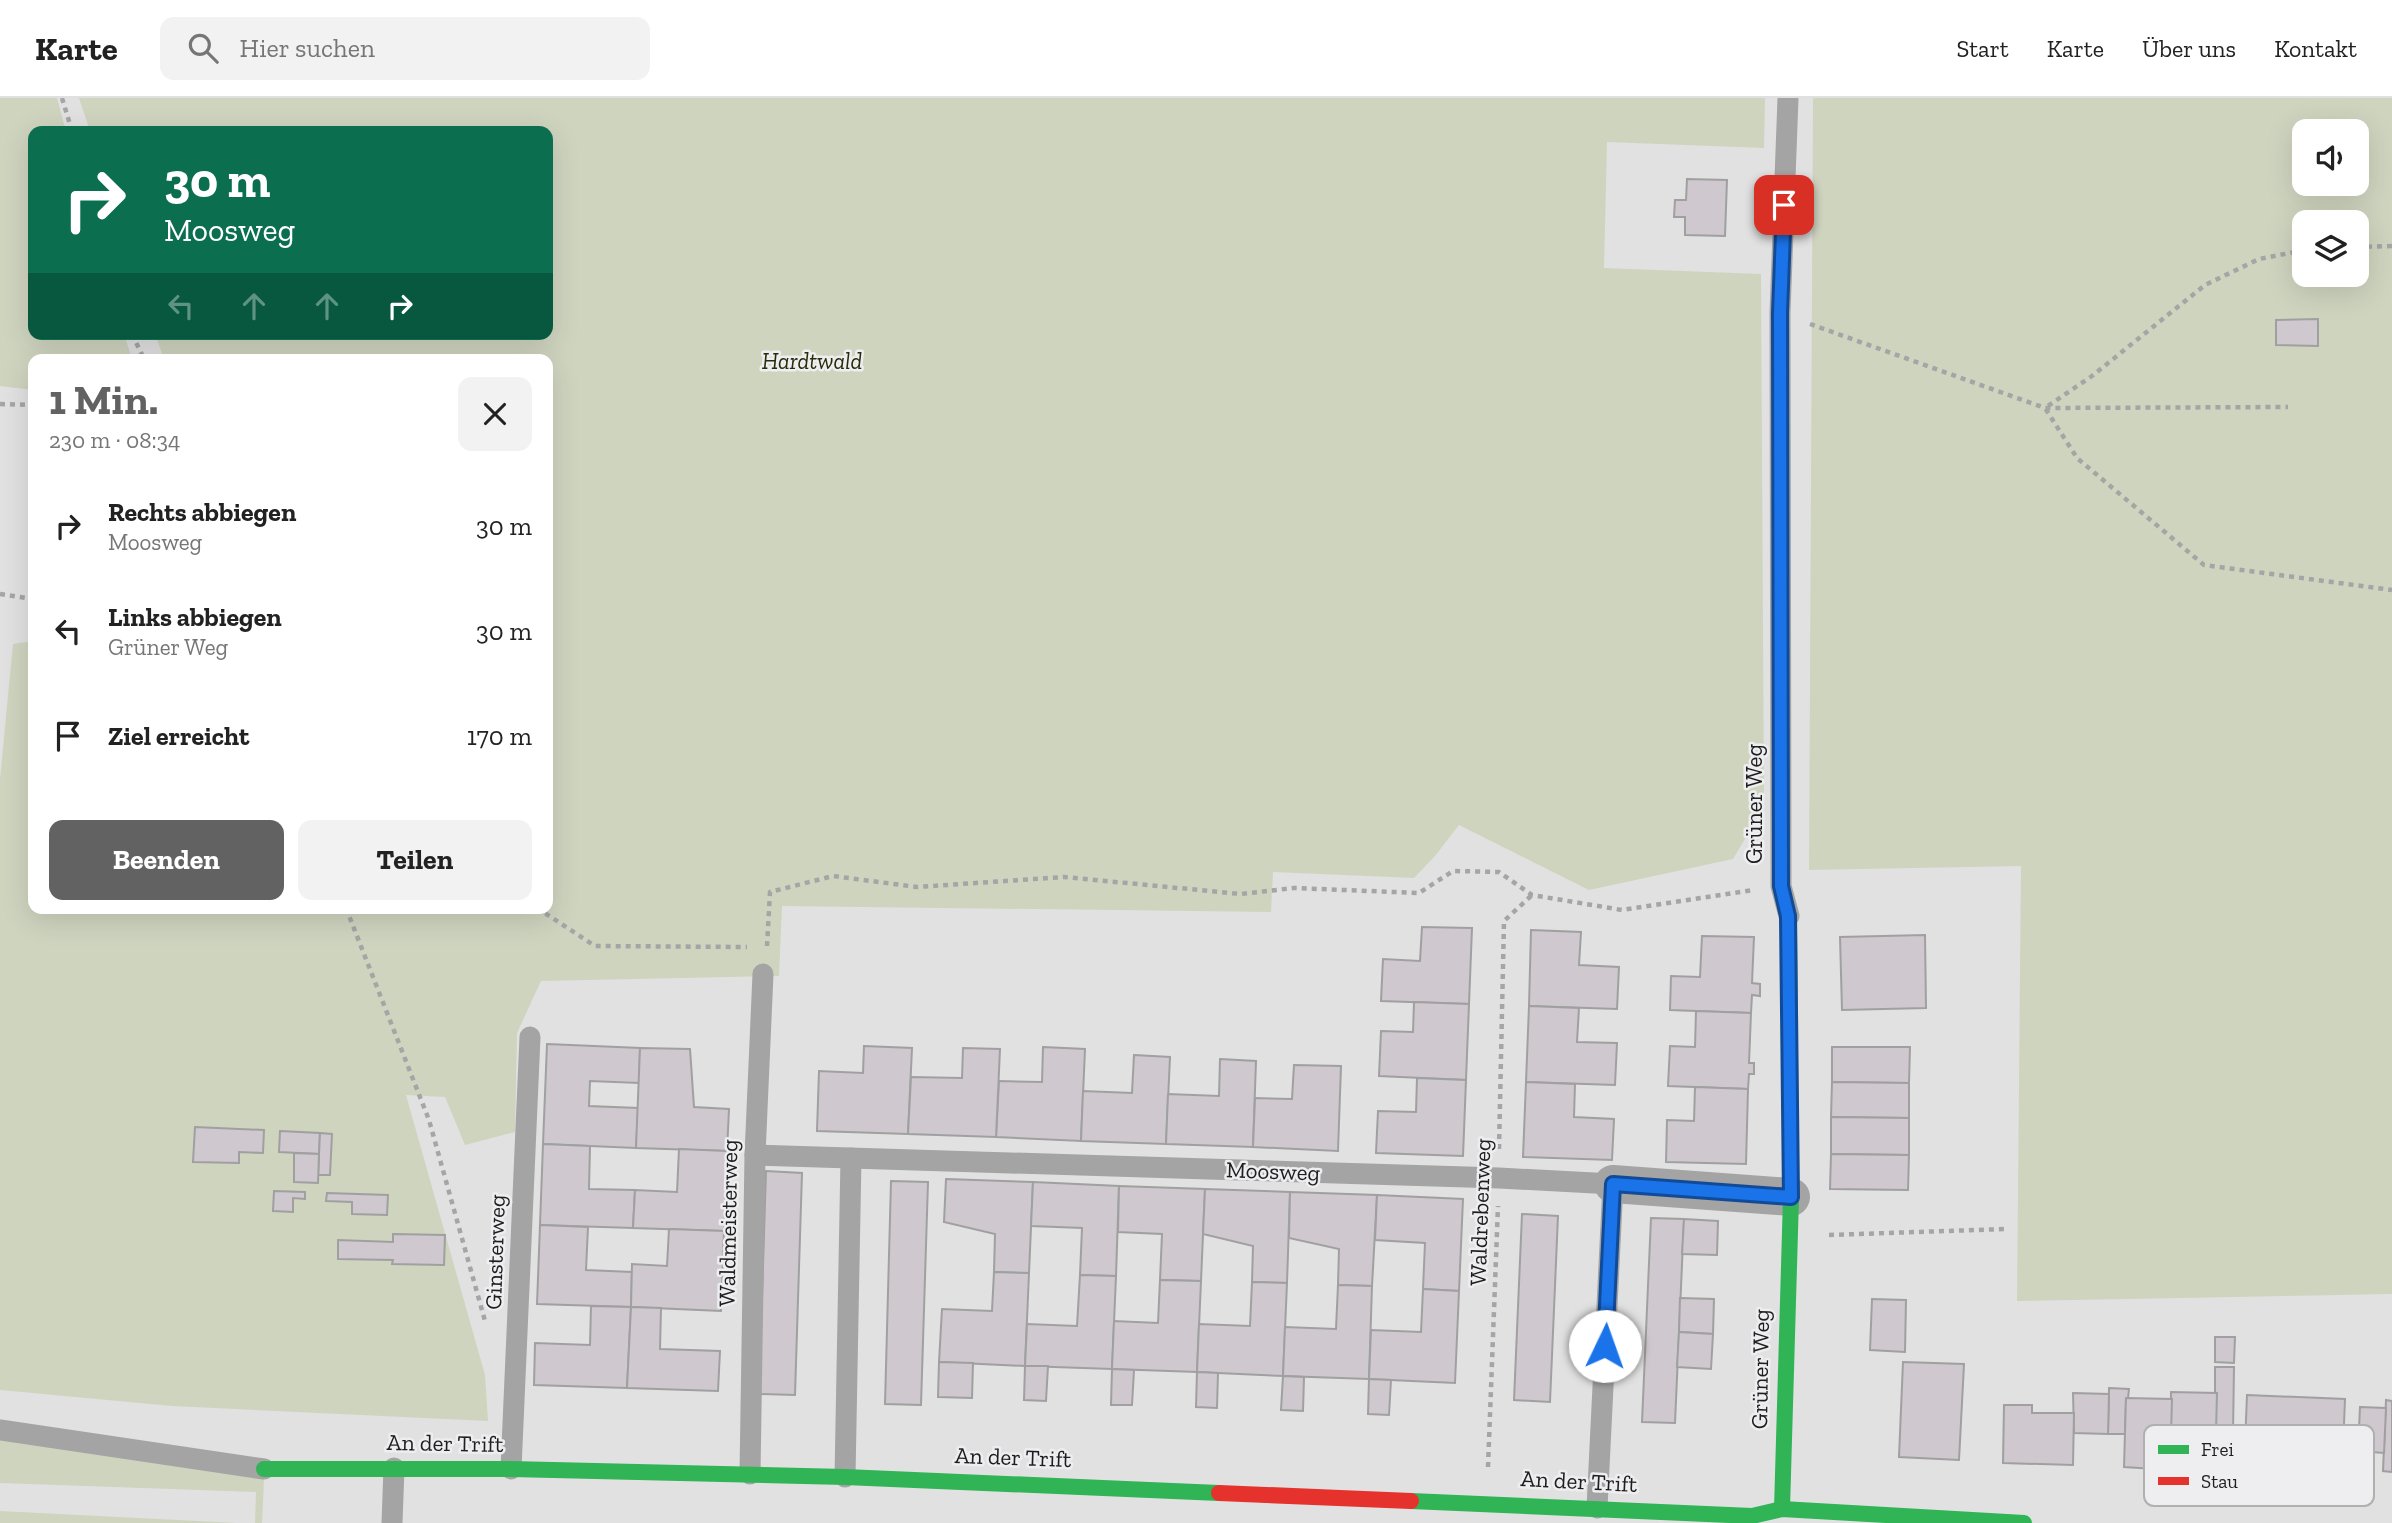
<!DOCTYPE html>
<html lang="de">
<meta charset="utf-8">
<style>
:root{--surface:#fff;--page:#f2f2f2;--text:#222;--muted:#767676;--line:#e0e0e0;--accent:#626263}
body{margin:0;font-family:"Zilla Slab",serif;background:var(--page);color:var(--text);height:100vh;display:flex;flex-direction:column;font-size:26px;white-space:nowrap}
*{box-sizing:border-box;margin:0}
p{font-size:23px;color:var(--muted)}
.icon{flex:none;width:38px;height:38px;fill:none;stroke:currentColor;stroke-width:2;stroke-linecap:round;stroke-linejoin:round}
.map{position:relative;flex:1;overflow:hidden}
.side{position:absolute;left:28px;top:256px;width:525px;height:560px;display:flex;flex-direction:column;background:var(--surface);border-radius:14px;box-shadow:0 7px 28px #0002}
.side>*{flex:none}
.hud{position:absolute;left:28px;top:28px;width:525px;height:214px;border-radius:14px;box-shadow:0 7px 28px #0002;background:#0b6e4f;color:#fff;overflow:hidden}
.buttons{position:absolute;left:2292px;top:21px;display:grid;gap:14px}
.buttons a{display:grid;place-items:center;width:77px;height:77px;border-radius:14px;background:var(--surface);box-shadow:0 7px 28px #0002;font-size:35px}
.pin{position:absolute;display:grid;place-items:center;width:60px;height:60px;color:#fff;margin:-30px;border-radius:14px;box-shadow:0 4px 10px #0006}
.me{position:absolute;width:77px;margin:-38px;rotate:3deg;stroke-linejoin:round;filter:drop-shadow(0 0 5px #0008)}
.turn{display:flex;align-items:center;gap:24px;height:147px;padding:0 21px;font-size:32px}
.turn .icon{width:91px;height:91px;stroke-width:2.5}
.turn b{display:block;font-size:49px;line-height:60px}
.lanes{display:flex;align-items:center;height:66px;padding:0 21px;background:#0003;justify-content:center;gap:35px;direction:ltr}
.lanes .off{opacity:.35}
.round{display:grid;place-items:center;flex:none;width:74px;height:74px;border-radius:14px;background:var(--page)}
.head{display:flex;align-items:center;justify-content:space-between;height:119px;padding:0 21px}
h1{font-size:42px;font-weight:700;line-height:52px;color:var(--accent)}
.action{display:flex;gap:14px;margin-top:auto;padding:14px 21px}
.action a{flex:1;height:80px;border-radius:14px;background:var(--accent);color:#fff;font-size:28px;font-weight:700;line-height:80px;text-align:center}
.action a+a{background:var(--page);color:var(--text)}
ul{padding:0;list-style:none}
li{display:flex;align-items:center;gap:21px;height:105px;padding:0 21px}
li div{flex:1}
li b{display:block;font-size:26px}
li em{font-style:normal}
header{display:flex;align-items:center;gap:42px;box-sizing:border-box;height:98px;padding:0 35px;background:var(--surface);border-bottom:2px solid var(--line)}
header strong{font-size:33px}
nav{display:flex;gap:38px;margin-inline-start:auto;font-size:24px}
.search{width:490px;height:63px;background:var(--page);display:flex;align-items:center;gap:18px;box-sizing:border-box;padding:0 24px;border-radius:14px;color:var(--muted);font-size:26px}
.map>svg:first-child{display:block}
.green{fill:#cfd4bf;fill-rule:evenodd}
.building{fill:#cfc8ce;stroke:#a0a0a1;stroke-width:2}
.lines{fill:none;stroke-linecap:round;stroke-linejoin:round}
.path{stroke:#a5a5a5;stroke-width:4.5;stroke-dasharray:5 5;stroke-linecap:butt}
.lane{stroke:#a4a4a4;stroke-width:21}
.street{stroke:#a4a4a4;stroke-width:38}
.fast{stroke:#30b455;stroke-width:16}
.jam{stroke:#e5322d;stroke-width:16}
.route-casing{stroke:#114b97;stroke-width:18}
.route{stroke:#1a73e8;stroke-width:12}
.labels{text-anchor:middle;stroke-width:5;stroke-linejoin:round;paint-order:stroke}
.park-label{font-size:23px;font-style:italic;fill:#272d09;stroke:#eeeef0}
.street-label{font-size:23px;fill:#1e1e1f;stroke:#eeeef0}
.key{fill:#eeeef0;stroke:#b0b0b1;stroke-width:2}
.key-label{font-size:19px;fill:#1e1e1f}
</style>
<header>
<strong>Karte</strong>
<div class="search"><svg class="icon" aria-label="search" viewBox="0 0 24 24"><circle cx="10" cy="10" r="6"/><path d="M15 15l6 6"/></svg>Hier suchen</div>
<nav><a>Start</a><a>Karte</a><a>Über uns</a><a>Kontakt</a></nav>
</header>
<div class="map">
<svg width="2392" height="1425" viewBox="0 0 2392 1425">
<rect width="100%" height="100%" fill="#e1e1e2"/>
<g class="green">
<polygon points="0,0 57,0 66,33 33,33 33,236 124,236 132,261 33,261 33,292 0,288"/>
<polygon points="79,0 1765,0 1764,50 1607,44 1604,170 1761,176 1764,709 1733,761 1589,792 1459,727 1435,758 1414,780 1273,774 1271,814 782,808 779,878 541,883 517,935 515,1034 465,1047 445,999 406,997 485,1277 488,1323 172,1308 0,1292 0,681 13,546 33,543 33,810 548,810 548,261 164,261 155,236 548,236 548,33 90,33"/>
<path d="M1813,0h579v1196l-375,7 4,-435 -212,4zM2305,33h52v53h-52zM2305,124h52v53h-52z"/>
<polygon points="0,1340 264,1381 262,1425 255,1425 256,1394 0,1385"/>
<polygon points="0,1413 237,1425 0,1425"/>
</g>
<g class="building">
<polygon points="1687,81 1727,82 1725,138 1685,137 1685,119 1674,119 1675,102 1686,102"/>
<polygon points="2318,221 2318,248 2276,247 2276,222"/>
<polygon points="1422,829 1472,830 1469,906 1381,903 1383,861 1420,863"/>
<polygon points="1531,832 1581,834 1579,867 1619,869 1617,911 1529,908"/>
<polygon points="1925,837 1926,910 1842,912 1840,839"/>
<polygon points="1702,838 1754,839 1752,885 1760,886 1760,898 1752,897 1751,915 1670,912 1671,878 1700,879"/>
<polygon points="1414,904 1469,906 1466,982 1379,978 1381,933 1413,934"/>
<polygon points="1529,908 1579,910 1577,944 1617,945 1615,987 1526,984"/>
<polygon points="1696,913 1751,915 1749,965 1754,965 1754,976 1749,976 1748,991 1668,988 1670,948 1695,949"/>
<polygon points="547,946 640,950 639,985 590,983 589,1008 638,1010 636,1050 543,1046"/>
<polygon points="864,948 912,950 908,1036 817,1033 819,973 863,975"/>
<polygon points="1043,949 1085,951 1081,1043 996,1039 999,983 1042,984"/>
<polygon points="1832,949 1910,949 1909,985 1832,984"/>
<polygon points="640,950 690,951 694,1009 729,1011 727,1053 636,1050"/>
<polygon points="963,950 1000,951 996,1039 908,1036 911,979 962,980"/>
<polygon points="1134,957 1170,959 1166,1046 1081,1043 1083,993 1132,995"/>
<polygon points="1220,961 1256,963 1253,1049 1166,1046 1168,996 1219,998"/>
<polygon points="1294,967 1341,968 1338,1053 1253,1049 1255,1000 1292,1001"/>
<polygon points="1417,980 1466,982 1463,1058 1376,1055 1378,1013 1416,1014"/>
<polygon points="1526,984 1575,986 1574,1019 1614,1021 1612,1062 1523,1059"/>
<polygon points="1832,984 1909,985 1909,1020 1831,1019"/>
<polygon points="1695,989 1748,991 1746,1066 1666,1064 1667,1022 1694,1023"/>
<polygon points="1831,1019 1909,1020 1909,1057 1831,1056"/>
<polygon points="195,1029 264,1032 263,1055 239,1054 239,1065 193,1064"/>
<polygon points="280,1033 320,1035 319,1056 279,1054"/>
<polygon points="320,1035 332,1036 330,1077 318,1077"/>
<polygon points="543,1046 590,1048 589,1091 635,1092 633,1130 540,1127"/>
<polygon points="679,1051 727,1053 724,1133 633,1130 635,1092 677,1094"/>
<polygon points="294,1055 319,1056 318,1085 294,1084"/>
<polygon points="1831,1056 1909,1057 1908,1092 1830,1091"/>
<polygon points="766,1073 802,1075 795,1297 759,1296"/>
<polygon points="946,1081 1033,1084 1029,1175 994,1174 995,1136 944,1124"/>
<polygon points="891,1083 928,1084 921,1307 885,1306"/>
<polygon points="1033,1084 1119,1088 1116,1178 1080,1177 1082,1130 1031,1128"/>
<polygon points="1119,1088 1205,1091 1201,1183 1160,1182 1162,1136 1118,1134"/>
<polygon points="1205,1091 1290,1094 1287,1185 1252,1184 1253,1148 1203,1136"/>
<polygon points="274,1093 305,1094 305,1101 293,1100 293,1114 273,1113"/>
<polygon points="1290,1094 1377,1097 1372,1188 1338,1187 1339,1151 1289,1140"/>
<polygon points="327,1095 388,1097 387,1117 352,1116 352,1104 326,1103"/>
<polygon points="1377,1097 1463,1101 1459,1193 1423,1191 1425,1145 1375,1142"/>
<polygon points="1522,1116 1558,1118 1550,1304 1514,1302"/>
<polygon points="1651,1120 1684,1121 1675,1325 1642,1324"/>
<polygon points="1684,1121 1718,1123 1717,1157 1682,1156"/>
<polygon points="540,1127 588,1129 586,1172 632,1174 631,1209 537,1206"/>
<polygon points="669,1131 724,1133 721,1213 631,1209 632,1166 667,1168"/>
<polygon points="393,1136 445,1137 444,1167 392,1166 393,1162 338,1161 338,1142 393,1144"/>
<polygon points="994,1174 1029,1175 1025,1268 939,1264 942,1211 992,1213"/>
<polygon points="1080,1177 1116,1178 1112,1271 1025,1268 1027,1226 1077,1228"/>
<polygon points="1160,1182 1201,1183 1197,1274 1112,1271 1114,1223 1158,1225"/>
<polygon points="1252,1184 1287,1185 1283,1278 1197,1274 1199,1226 1250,1228"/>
<polygon points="1338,1187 1372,1188 1369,1281 1283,1278 1285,1229 1336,1231"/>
<polygon points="1423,1191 1459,1193 1455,1285 1369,1281 1371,1232 1421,1234"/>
<polygon points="1680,1200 1714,1201 1713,1236 1679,1234"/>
<polygon points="1872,1201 1906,1202 1905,1254 1870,1252"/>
<polygon points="591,1208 631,1209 627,1290 534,1287 535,1245 590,1247"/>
<polygon points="631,1209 661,1210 660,1251 720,1253 718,1293 627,1290"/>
<polygon points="1679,1234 1713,1236 1711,1271 1677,1269"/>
<polygon points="2215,1239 2235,1239 2234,1265 2215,1264"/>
<polygon points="939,1264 973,1265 972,1300 938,1299"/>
<polygon points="1903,1264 1964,1266 1959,1362 1899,1359"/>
<polygon points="1025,1268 1048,1268 1046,1303 1024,1302"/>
<polygon points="2215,1269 2234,1269 2233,1335 2215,1334"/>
<polygon points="1112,1271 1134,1272 1132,1307 1111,1307"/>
<polygon points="1197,1274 1218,1275 1217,1310 1196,1309"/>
<polygon points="1283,1278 1304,1279 1303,1313 1281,1312"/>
<polygon points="1369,1281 1391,1282 1389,1317 1368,1316"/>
<polygon points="2109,1290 2129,1291 2128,1300 2126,1300 2125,1336 2108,1336"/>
<polygon points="2171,1294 2217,1295 2215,1371 2170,1372"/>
<polygon points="2073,1295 2109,1296 2108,1336 2074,1335"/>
<polygon points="2247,1297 2345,1301 2342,1376 2244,1372"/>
<polygon points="2126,1300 2172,1301 2170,1372 2124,1369"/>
<polygon points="2386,1302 2392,1303 2392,1374 2383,1373"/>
<polygon points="2004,1307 2032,1307 2032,1315 2074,1315 2073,1367 2003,1365"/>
<polygon points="2360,1309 2386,1310 2384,1355 2358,1353"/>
</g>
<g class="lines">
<g class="path">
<polyline points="62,0 72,33"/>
<polyline points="2357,149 2392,148"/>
<polyline points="2305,152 2259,161 2205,187 2092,278 2045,310 2077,360 2204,467 2392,492"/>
<polyline points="1810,226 2045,310 2288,309"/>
<polyline points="132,236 144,261"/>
<polyline points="0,306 33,307"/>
<polyline points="0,496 33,501"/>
<polyline points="346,810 429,1022 485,1223"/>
<polyline points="537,810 595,848 747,849"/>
<polyline points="767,848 770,794 833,778 917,789 1064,779 1241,796 1294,790 1419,795 1453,773 1499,774 1532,797 1622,812 1753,792"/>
<polyline points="1499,1051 1504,823 1532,797"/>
<polyline points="1829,1137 2005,1131"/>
<polyline points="1488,1369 1498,1108"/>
</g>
<g class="lane">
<polyline points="1788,0 1780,215 1781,788 1789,818"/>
<polyline points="755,1057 1499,1080 1613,1086 1597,1410"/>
<polyline points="0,1332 264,1371"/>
<polyline points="511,1371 530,939"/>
<polyline points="750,1376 755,1057 763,876"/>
<polyline points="845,1379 851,1060"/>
<polyline points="392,1425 394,1370"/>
</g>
<polyline class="street" points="1613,1086 1791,1099"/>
<g class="fast">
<polyline points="264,1371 511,1371 845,1379 1219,1395"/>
<polyline points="1411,1403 1752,1418 1782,1411 2024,1425"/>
<polyline points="1782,1411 1791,1099 1789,818"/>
</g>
<polyline class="jam" points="1219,1395 1411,1403"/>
</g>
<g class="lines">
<g class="route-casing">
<polyline id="route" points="1605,1248 1613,1086 1791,1099 1788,818 1781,788 1780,215 1784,107"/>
</g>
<use href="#route" class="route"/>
</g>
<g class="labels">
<g class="park-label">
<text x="812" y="271">Hardtwald</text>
</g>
<g class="street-label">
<text transform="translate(1754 706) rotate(-90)" y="8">Grüner Weg</text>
<text transform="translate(1273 1073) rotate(2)" y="8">Moosweg</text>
<text transform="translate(1480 1114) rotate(-88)" y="8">Waldrebenweg</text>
<text transform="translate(728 1125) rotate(-89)" y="8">Waldmeisterweg</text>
<text transform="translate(495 1154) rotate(-88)" y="8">Ginsterweg</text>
<text transform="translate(1760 1271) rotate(-89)" y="8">Grüner Weg</text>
<text transform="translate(445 1345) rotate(1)" y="8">An der Trift</text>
<text transform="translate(1013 1359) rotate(2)" y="8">An der Trift</text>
<text transform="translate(1579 1383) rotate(3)" y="8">An der Trift</text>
</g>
</g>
<rect x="2144" y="1327" width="230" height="81" rx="10" class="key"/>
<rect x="2158" y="1347" width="31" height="9" fill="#30b455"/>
<rect x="2158" y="1379" width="31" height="8" fill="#e5322d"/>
<g class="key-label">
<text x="2201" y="1358">Frei</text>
<text x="2201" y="1390">Stau</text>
</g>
</svg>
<div class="buttons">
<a><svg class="icon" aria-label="sound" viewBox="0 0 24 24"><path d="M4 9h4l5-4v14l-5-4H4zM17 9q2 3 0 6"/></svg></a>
<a><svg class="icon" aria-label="layers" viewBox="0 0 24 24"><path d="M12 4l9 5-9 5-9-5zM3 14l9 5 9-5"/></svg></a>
</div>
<div class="pin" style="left:1784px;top:107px;background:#d93025"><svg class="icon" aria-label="arrive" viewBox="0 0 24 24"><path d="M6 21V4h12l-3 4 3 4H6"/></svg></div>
<svg class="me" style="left:1605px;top:1248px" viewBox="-20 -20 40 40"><circle r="19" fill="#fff"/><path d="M0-13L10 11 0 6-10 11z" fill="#1a73e8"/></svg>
<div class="hud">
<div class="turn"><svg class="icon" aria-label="right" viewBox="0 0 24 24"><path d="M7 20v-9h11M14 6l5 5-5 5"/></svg><div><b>30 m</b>Moosweg</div></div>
<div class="lanes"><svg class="icon off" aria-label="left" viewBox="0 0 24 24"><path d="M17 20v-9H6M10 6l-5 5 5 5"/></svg><svg class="icon off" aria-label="ahead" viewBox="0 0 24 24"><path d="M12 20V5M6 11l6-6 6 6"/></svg><svg class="icon off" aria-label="ahead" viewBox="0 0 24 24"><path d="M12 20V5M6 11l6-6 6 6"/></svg><svg class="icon" aria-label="right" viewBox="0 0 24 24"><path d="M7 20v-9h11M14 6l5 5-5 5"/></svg></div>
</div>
<section class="side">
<div class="head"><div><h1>1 Min.</h1><p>230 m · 08:34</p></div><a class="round"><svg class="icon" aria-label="close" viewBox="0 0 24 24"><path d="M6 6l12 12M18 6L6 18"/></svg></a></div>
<ul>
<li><svg class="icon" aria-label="right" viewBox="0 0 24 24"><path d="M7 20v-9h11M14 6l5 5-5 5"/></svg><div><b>Rechts abbiegen</b><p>Moosweg</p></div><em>30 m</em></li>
<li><svg class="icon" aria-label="left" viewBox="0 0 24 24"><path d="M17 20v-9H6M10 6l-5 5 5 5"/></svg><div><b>Links abbiegen</b><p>Grüner Weg</p></div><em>30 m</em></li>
<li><svg class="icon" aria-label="arrive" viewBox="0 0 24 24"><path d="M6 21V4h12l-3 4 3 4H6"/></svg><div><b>Ziel erreicht</b></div><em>170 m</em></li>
</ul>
<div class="action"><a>Beenden</a><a>Teilen</a></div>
</section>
</div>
